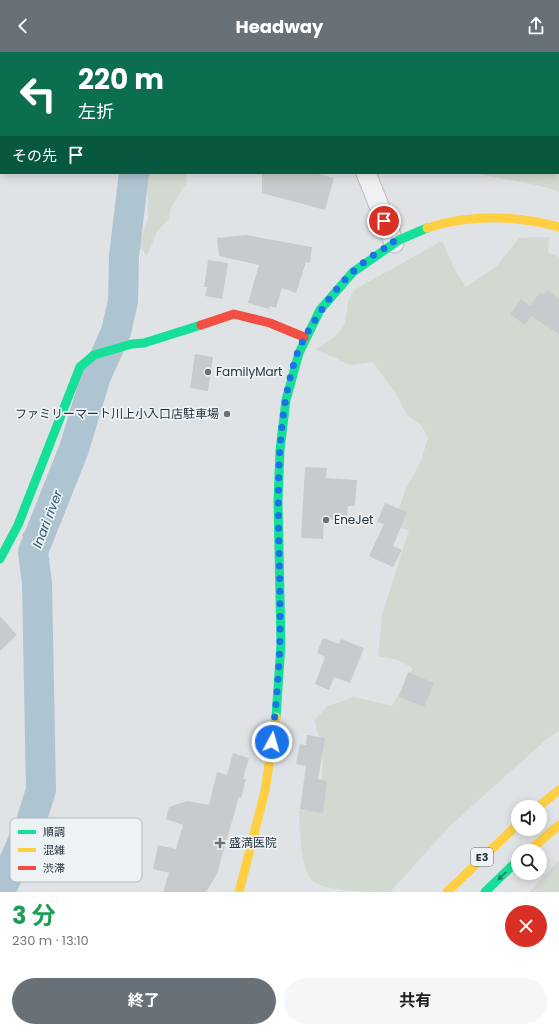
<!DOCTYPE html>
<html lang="ja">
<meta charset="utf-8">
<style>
:root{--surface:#fff;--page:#f6f6f6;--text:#202124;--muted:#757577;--accent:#687178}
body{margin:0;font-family:Poppins,"Noto Sans JP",sans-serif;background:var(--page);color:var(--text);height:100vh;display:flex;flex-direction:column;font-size:15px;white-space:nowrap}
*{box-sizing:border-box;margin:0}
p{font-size:13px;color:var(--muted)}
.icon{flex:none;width:22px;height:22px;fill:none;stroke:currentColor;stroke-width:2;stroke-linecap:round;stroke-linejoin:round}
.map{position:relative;height:840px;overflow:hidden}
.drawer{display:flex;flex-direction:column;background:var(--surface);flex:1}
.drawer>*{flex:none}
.top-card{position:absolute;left:0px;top:0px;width:559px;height:122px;box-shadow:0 2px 10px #0003;background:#0b6e4f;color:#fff;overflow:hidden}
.tools{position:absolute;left:511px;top:748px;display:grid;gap:8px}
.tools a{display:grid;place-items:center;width:36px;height:36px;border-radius:50%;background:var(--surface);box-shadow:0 2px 10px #0003;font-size:20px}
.pin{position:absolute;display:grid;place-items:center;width:34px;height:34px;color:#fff;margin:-17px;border:2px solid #fff;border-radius:50%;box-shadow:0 1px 4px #0007}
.me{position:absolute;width:44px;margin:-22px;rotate:6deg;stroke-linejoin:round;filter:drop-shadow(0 0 3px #0008)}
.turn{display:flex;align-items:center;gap:14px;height:84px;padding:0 12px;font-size:18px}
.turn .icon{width:52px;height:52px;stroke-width:2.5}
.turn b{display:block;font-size:28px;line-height:34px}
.then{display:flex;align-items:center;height:38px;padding:0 12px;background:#0003;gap:8px;font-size:15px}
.round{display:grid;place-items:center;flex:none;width:42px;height:42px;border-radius:21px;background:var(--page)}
.headline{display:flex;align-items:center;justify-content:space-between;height:68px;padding:0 12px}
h1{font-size:24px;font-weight:700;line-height:30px;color:#1e9e55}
.cta{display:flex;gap:8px;margin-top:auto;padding:8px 12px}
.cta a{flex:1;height:46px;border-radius:24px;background:var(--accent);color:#fff;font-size:16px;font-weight:700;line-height:46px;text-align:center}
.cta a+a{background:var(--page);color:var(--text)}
header{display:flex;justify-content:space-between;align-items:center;height:52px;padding:0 12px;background:var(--accent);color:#fff;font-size:18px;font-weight:700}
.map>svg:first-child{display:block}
.green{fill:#d2d9d0}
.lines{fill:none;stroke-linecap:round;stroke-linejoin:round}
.stream{stroke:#aec4d0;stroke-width:5}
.river{stroke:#aec4d0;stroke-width:30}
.building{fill:#c8cbcd}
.street-casing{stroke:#bec1c3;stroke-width:21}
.street{stroke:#eff1f2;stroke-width:19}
.fast{stroke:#16e098;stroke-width:9}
.slow{stroke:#ffcf43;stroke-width:9}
.jam{stroke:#f24e42;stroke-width:9}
.oneway{fill:#1f8166}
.route{stroke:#1a73e8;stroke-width:7;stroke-dasharray:0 12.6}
.poi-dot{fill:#687178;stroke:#edf2f5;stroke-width:1.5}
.labels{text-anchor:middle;stroke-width:3.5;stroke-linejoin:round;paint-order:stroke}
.shield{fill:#edf2f5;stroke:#626c75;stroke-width:1}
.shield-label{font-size:11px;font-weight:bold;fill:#27333e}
.poi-label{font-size:12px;fill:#27333e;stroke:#edf2f5;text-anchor:start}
.water-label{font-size:13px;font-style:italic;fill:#325771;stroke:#edf2f5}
.key{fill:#edf2f5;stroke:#b2b9be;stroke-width:1}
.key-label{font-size:11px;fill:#27333e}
</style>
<header><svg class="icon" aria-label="back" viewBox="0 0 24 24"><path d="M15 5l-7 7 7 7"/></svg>Headway<svg class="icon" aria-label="share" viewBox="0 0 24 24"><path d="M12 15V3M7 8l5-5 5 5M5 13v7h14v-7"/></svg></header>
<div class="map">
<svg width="559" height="840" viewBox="0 0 559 840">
<rect width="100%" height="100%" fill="#e0e3e5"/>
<g class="green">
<path d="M459,0h100v140c-26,-10 -56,-12 -83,-19h82v-120z"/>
<polygon points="147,121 186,121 187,130 171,155 169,166 157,180 147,204 138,194 148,166"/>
<path d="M549,185l-1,15 11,5v474l-10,6 -99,89 -60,66c-19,0 -64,0 -78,-11 -12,-15 -12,-51 -13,-70 4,-3 12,-6 15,-10 15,-20 7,-60 0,-81l14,-14 26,-9 38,9 21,-38 -15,-8 -20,-4 4,-41 27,-85 -16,-4 13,-38 15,-27 7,-23 -7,-13 -13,-9 -13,-23 -22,-31 -22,3 -36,-16c10,-6 26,-14 30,-27 4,-15 -1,-16 9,-32l88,-49 13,29 11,17 30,-20 23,-29z"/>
<polygon points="559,808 559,840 529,840"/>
</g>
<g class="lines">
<polyline class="stream" points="25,483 41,479"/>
<g class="river">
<polyline points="155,1 155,0"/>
<polyline points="0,840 29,776 41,738 37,531 33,500 74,397 96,324 116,280 123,249 124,204 134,121"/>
</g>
</g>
<g class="building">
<polygon points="262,121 315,121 334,126 325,158 262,141"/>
<polygon points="246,183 312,195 310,211 306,210 296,241 282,236 276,256 270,254 269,257 248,251 259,213 219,204 217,186"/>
<polygon points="208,208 228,211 222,247 205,244 207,235 204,235"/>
<polygon points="547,238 559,247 559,282 531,264 525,273 510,262 521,247 530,254 540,240 544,243"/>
<polygon points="195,302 213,305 208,339 190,336"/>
<polygon points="305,415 327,416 326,426 357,428 355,454 348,454 347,469 324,467 323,487 301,486"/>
<polygon points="385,451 407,460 393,494 402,498 393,515 369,504 384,472 377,470"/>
<polygon points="0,564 17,583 0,599"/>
<polygon points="323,586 339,592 341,587 364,596 350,631 334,625 329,638 315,632 325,605 317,601"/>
<polygon points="408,620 434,631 424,655 399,645"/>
<polygon points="307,683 325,686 318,727 327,729 323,761 300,757 306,714 296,712 300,692 306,693"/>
<polygon points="233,701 249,706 243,727 246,727 241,746 239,745 217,822 206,840 163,840 169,821 153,817 158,793 176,797 183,773 166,767 169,755 187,749 209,753 217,720 227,723"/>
</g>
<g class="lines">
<g class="street-casing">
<polyline id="street" points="366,121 394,191"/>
</g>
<use href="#street" class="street"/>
<g class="fast">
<polyline points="0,507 18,473 80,315 94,303 132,292 144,291 201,273"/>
<polyline points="276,665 281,592 278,449 280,398 286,348 299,301 320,258 353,220 399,188 427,176"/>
<polyline points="485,840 518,808"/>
</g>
<g class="slow">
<path d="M427,176c44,-14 88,-13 132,-1"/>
<polyline points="538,755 559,738"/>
<polyline points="529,799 559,773"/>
<polyline points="239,840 265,739 276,665"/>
<polyline points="447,840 518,772"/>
</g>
<polyline class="jam" points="201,273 234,262 270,271 304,285"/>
</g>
<defs><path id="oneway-solid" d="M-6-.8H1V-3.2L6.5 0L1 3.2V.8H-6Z"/></defs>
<use class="oneway" href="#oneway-solid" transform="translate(502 824) rotate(136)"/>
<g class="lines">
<path class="route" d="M272,690c5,-45 9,-88 8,-133 0,-81 -9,-175 16,-252 5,-15 13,-27 21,-40 21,-33 42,-56 77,-74l-10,-22"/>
</g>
<g class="poi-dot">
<circle cx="208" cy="320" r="4"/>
<circle cx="227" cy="362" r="4"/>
<circle cx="326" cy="468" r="4"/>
<path d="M218 785h4v4h4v4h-4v4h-4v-4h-4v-4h4z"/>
</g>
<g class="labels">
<rect class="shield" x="471" y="796" width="22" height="18" rx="3"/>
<g class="shield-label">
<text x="482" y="809">E3</text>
</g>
<g class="poi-label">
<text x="216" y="324">FamilyMart</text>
<text x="219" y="366" text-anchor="end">ファミリーマート川上小入口店駐車場</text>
<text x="334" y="472">EneJet</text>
<text x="229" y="795">盛満医院</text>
</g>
<g class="water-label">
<text transform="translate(47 467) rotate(-69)" y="5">Inari river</text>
</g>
</g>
<rect x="10" y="766" width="132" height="64" rx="6" class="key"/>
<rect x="18" y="778" width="18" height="4" fill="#16e098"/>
<rect x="18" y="796" width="18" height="4" fill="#ffcf43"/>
<rect x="18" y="814" width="18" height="4" fill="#f24e42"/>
<g class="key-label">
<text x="43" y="784">順調</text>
<text x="43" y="802">混雑</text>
<text x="43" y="820">渋滞</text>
</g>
</svg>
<div class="tools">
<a><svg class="icon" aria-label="sound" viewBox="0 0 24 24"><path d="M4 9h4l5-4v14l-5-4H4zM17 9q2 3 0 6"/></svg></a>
<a><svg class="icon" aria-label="search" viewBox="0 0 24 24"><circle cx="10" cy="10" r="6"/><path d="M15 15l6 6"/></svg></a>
</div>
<div class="pin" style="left:384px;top:169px;background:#d93025"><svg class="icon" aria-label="arrive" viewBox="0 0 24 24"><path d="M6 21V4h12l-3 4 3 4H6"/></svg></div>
<svg class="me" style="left:272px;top:690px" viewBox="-20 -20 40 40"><circle r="17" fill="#1a73e8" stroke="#fff" stroke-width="3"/><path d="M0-11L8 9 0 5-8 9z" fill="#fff"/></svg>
<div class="top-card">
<div class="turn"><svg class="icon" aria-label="left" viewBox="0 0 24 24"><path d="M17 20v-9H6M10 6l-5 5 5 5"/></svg><div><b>220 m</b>左折</div></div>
<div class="then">その先<svg class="icon" aria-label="arrive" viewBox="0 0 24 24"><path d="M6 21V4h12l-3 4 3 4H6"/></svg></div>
</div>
</div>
<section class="drawer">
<div class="headline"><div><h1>3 分</h1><p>230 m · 13:10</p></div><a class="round" style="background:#d93025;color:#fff"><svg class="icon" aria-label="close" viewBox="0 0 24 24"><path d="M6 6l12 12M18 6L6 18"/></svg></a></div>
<div class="cta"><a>終了</a><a>共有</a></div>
</section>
